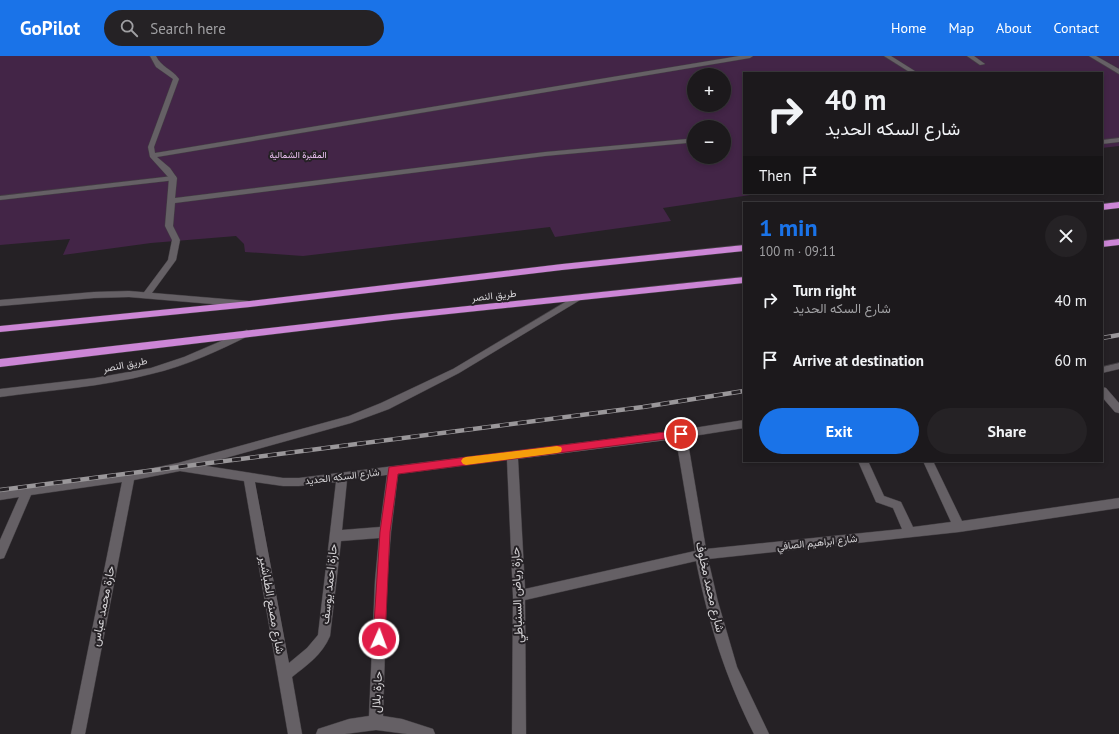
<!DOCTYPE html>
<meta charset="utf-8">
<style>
:root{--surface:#1c191c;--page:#252225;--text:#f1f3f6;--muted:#a0a0a3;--line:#3a383b;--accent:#1a73e8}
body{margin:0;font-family:"PT Sans",Vazirmatn,sans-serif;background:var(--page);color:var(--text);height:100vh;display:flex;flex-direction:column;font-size:15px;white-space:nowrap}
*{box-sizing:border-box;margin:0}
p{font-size:13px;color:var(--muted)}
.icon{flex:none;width:22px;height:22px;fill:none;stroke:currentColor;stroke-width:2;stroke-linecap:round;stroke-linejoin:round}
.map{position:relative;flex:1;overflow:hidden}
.drawer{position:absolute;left:743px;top:146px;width:360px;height:260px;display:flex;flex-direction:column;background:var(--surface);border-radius:0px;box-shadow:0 2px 6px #0003,0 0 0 1px var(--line)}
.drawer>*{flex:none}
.banner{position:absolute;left:743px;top:16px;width:360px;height:122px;border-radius:0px;box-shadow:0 2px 6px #0003,0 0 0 1px var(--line);background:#1c191c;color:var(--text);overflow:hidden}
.tools{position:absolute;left:687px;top:12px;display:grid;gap:8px}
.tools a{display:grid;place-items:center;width:44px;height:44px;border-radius:50%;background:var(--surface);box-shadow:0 2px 6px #0003,0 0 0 1px var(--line);font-size:20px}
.pin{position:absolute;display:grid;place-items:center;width:34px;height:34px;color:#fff;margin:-17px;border:2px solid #fff;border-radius:50%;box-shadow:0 1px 4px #0007}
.me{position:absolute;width:44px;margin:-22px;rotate:2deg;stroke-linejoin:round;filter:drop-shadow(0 0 3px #0008)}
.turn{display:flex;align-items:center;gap:14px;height:84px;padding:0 16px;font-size:18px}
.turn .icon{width:52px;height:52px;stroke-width:2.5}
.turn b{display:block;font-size:28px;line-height:34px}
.then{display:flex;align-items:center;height:38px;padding:0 16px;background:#0003;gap:8px;font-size:15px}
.round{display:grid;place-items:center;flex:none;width:42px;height:42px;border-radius:21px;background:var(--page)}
.overview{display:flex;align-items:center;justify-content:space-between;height:68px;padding:0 16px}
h1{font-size:24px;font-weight:800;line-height:30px;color:var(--accent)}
.action{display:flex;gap:8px;margin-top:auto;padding:8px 16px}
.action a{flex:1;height:46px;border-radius:24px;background:var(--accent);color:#fff;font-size:16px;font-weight:800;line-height:46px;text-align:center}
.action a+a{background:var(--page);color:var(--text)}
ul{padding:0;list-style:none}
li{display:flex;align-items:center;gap:12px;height:60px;padding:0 16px}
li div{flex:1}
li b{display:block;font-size:15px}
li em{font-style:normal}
header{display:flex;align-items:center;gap:24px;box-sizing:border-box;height:56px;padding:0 20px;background:var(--accent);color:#fff}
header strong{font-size:19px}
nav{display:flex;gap:22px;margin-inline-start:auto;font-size:14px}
.search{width:280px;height:36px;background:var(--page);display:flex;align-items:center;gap:10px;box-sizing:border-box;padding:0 14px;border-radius:22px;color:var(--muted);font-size:15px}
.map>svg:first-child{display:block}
.green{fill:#432547;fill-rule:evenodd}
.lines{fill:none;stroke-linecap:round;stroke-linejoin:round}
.service-casing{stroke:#423e42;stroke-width:1}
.minor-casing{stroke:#423e42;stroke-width:1}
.tertiary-casing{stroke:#423e42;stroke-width:1}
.trunk-casing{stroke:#423e42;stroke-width:1}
.service{fill:#656065;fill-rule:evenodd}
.minor{fill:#656065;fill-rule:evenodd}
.tertiary{fill:#656065;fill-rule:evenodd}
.trunk{fill:#cc86d6;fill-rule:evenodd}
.rail-casing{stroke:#9a979a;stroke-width:4.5}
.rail{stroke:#252125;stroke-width:3;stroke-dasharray:9;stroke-linecap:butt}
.route{fill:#e11d48;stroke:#92132f}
.slow{fill:#f59e0b}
.labels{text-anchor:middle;stroke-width:4;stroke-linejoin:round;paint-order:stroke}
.far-park-label{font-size:9px;fill:#f2c6f8;stroke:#252125}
.street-label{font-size:10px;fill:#d5d3d6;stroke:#252125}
.near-street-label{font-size:12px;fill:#d5d3d6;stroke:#252125}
</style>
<header>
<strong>GoPilot</strong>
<div class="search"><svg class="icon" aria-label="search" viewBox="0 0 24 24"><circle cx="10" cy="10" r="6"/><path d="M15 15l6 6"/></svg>Search here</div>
<nav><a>Home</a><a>Map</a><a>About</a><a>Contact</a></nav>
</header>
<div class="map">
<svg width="1119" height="678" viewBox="0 0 1119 678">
<rect width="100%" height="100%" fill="#252125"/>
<path class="green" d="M0,0h1119v90l-17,2v-75h-358v120h20l-101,15 8,13 -116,16 -5,-10 -247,29 -58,-4 -1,-8 -8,-8 -85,7 -88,12 7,-16 -70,6zM694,19h30v30h-30zM694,71h30v30h-30z"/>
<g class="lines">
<g class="service-casing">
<polygon id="service" points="173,120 176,120 176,124 0,144 0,140"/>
</g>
<g class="minor-casing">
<g id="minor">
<path d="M150,0h6c5,11 16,13 23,23l-25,68 1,6 584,-97h14l-3,2 -593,99 13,11 7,10 -2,20 370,-46 142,-13 3,2 -3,2 -142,13 -370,47 -2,23 7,14 -4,20 -27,37 -3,1 -4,-3 26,-35 4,-20 -7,-14 4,-48 -19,-21 -2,-10 25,-68 -17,-12z"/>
<polygon points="967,0 974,0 985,8 980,9"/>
<polygon points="1089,0 1096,0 1119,13 1119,18"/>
<path d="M577,239l3,1 1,2 -1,2 -121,73 -70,36 -38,14 -151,42 83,13h16l382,-48 63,-10v8l-57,9 19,112 196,-20 -9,-21 -17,-6 -18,-41h10l16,35 17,6 12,25 38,-5 -28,-61h10l29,60 157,-23v10l-160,24 -251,27 10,43 19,65 32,67h-15c-29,-58 -45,-109 -58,-173l-171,39 1,134h-14l1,-138 -6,-136 -109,14 -7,58 -4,49 -4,135 19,3 31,10 2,5h-28l-31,-4 -31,4h-29l2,-5 31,-10 20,-3 6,-135 4,-43 -38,3 -11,95c-8,19 -23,29 -38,41l10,57h-14l-44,-253 -64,-10 -46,9 -49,254h-14l51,-252 -91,13 -27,63 -4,1v-19l19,-43 -19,3v-10l129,-17 49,-10 171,-47 32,-13 72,-34zM676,383l19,112 -170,38 -7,-130zM387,419l-7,52 -38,3 5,-50zM255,426l28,4h16l37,-4 -18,153 -11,13 -18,15z"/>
<polygon points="1119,307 1119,313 1102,317 1102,311"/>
<polygon points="1102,331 1106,332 1119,347 1119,357 1115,356 1102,341"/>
</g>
</g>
<g class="tertiary-casing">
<g id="tertiary">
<polygon points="884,0 891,0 918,17 911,17"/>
<polygon points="1119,82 1119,86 1102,88 1102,84"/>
<polygon points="129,235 248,245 252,248 248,251 129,241 94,242 0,250 0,244 94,236"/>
<path d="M247,274l5,3 -2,2c-32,16 -64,31 -99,39 -49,13 -101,16 -151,23v-8l95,-11 56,-10 33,-11z"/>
</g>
</g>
<g class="trunk-casing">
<g id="trunk">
<polygon points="1119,146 1119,152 1102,154 1102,148"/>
<polygon points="1119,183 1119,189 1102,191 1102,185"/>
<polygon points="744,189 744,195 562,214 250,251 0,276 0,270 250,245 562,208"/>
<polygon points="744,221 744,227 392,264 0,311 0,303 392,258"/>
</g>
</g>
<use href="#service" class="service"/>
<use href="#minor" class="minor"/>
<use href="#tertiary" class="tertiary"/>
<use href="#trunk" class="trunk"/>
<g class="rail-casing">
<g id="rail">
<polyline points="1102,282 1119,279"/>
<polyline points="0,434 643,351 744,335"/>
</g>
</g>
<use href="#rail" class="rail"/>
</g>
<polygon class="route" points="681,374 684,375 685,378 684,380 681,381 398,418 390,476 385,583 384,587 379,589 375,587 373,583 380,476 389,411"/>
<polygon class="slow" points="557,390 561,391 562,393 561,396 557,397 466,409 463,408 461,405 463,402 466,401"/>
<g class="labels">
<g class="far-park-label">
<text x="298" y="102">المقبرة الشمالية</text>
</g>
<g class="street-label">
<text transform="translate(494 239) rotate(-6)" y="4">طريق النصر</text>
<text transform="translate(125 308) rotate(-11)" y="4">طريق النصر</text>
<text transform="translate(342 420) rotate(-7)" y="4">شارع السكه الحديد</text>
<text transform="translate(817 486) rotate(-6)" y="4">شارع ابراهيم الصافي</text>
</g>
<g class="near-street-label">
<text transform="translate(329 528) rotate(-84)" y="4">حارة احمد يوسف</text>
<text transform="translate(710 531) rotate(77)" y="4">شارع محمد مخلوف</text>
<text transform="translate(517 539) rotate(-92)" y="4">حارة رياض السنباطي</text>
<text transform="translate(272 549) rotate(80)" y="4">شارع مصنع الطباشير</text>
<text transform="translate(103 550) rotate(-79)" y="4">حارة محمد عباس</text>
<text transform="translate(377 636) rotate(-87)" y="4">حارة بلال</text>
</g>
</g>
</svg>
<div class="tools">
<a>+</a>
<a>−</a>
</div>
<div class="pin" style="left:681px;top:378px;background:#d93025"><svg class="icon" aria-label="arrive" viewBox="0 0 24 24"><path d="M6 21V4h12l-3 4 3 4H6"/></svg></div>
<svg class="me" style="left:379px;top:583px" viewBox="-20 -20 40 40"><circle r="17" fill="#e11d48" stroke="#fff" stroke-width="3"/><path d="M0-11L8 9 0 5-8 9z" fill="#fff"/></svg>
<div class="banner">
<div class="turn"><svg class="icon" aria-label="right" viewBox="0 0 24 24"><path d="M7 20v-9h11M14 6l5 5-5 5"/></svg><div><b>40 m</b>شارع السكه الحديد</div></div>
<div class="then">Then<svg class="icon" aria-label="arrive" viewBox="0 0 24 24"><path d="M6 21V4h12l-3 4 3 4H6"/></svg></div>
</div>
<section class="drawer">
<div class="overview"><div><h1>1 min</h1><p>100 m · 09:11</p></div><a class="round"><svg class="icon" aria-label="close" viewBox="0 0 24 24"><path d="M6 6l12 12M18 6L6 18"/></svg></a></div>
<ul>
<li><svg class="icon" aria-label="right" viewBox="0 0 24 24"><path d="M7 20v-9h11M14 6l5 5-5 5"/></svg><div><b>Turn right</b><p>شارع السكه الحديد</p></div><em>40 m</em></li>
<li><svg class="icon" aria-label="arrive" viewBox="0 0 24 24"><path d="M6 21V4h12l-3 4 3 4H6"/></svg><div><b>Arrive at destination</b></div><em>60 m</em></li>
</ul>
<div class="action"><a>Exit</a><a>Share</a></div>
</section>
</div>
